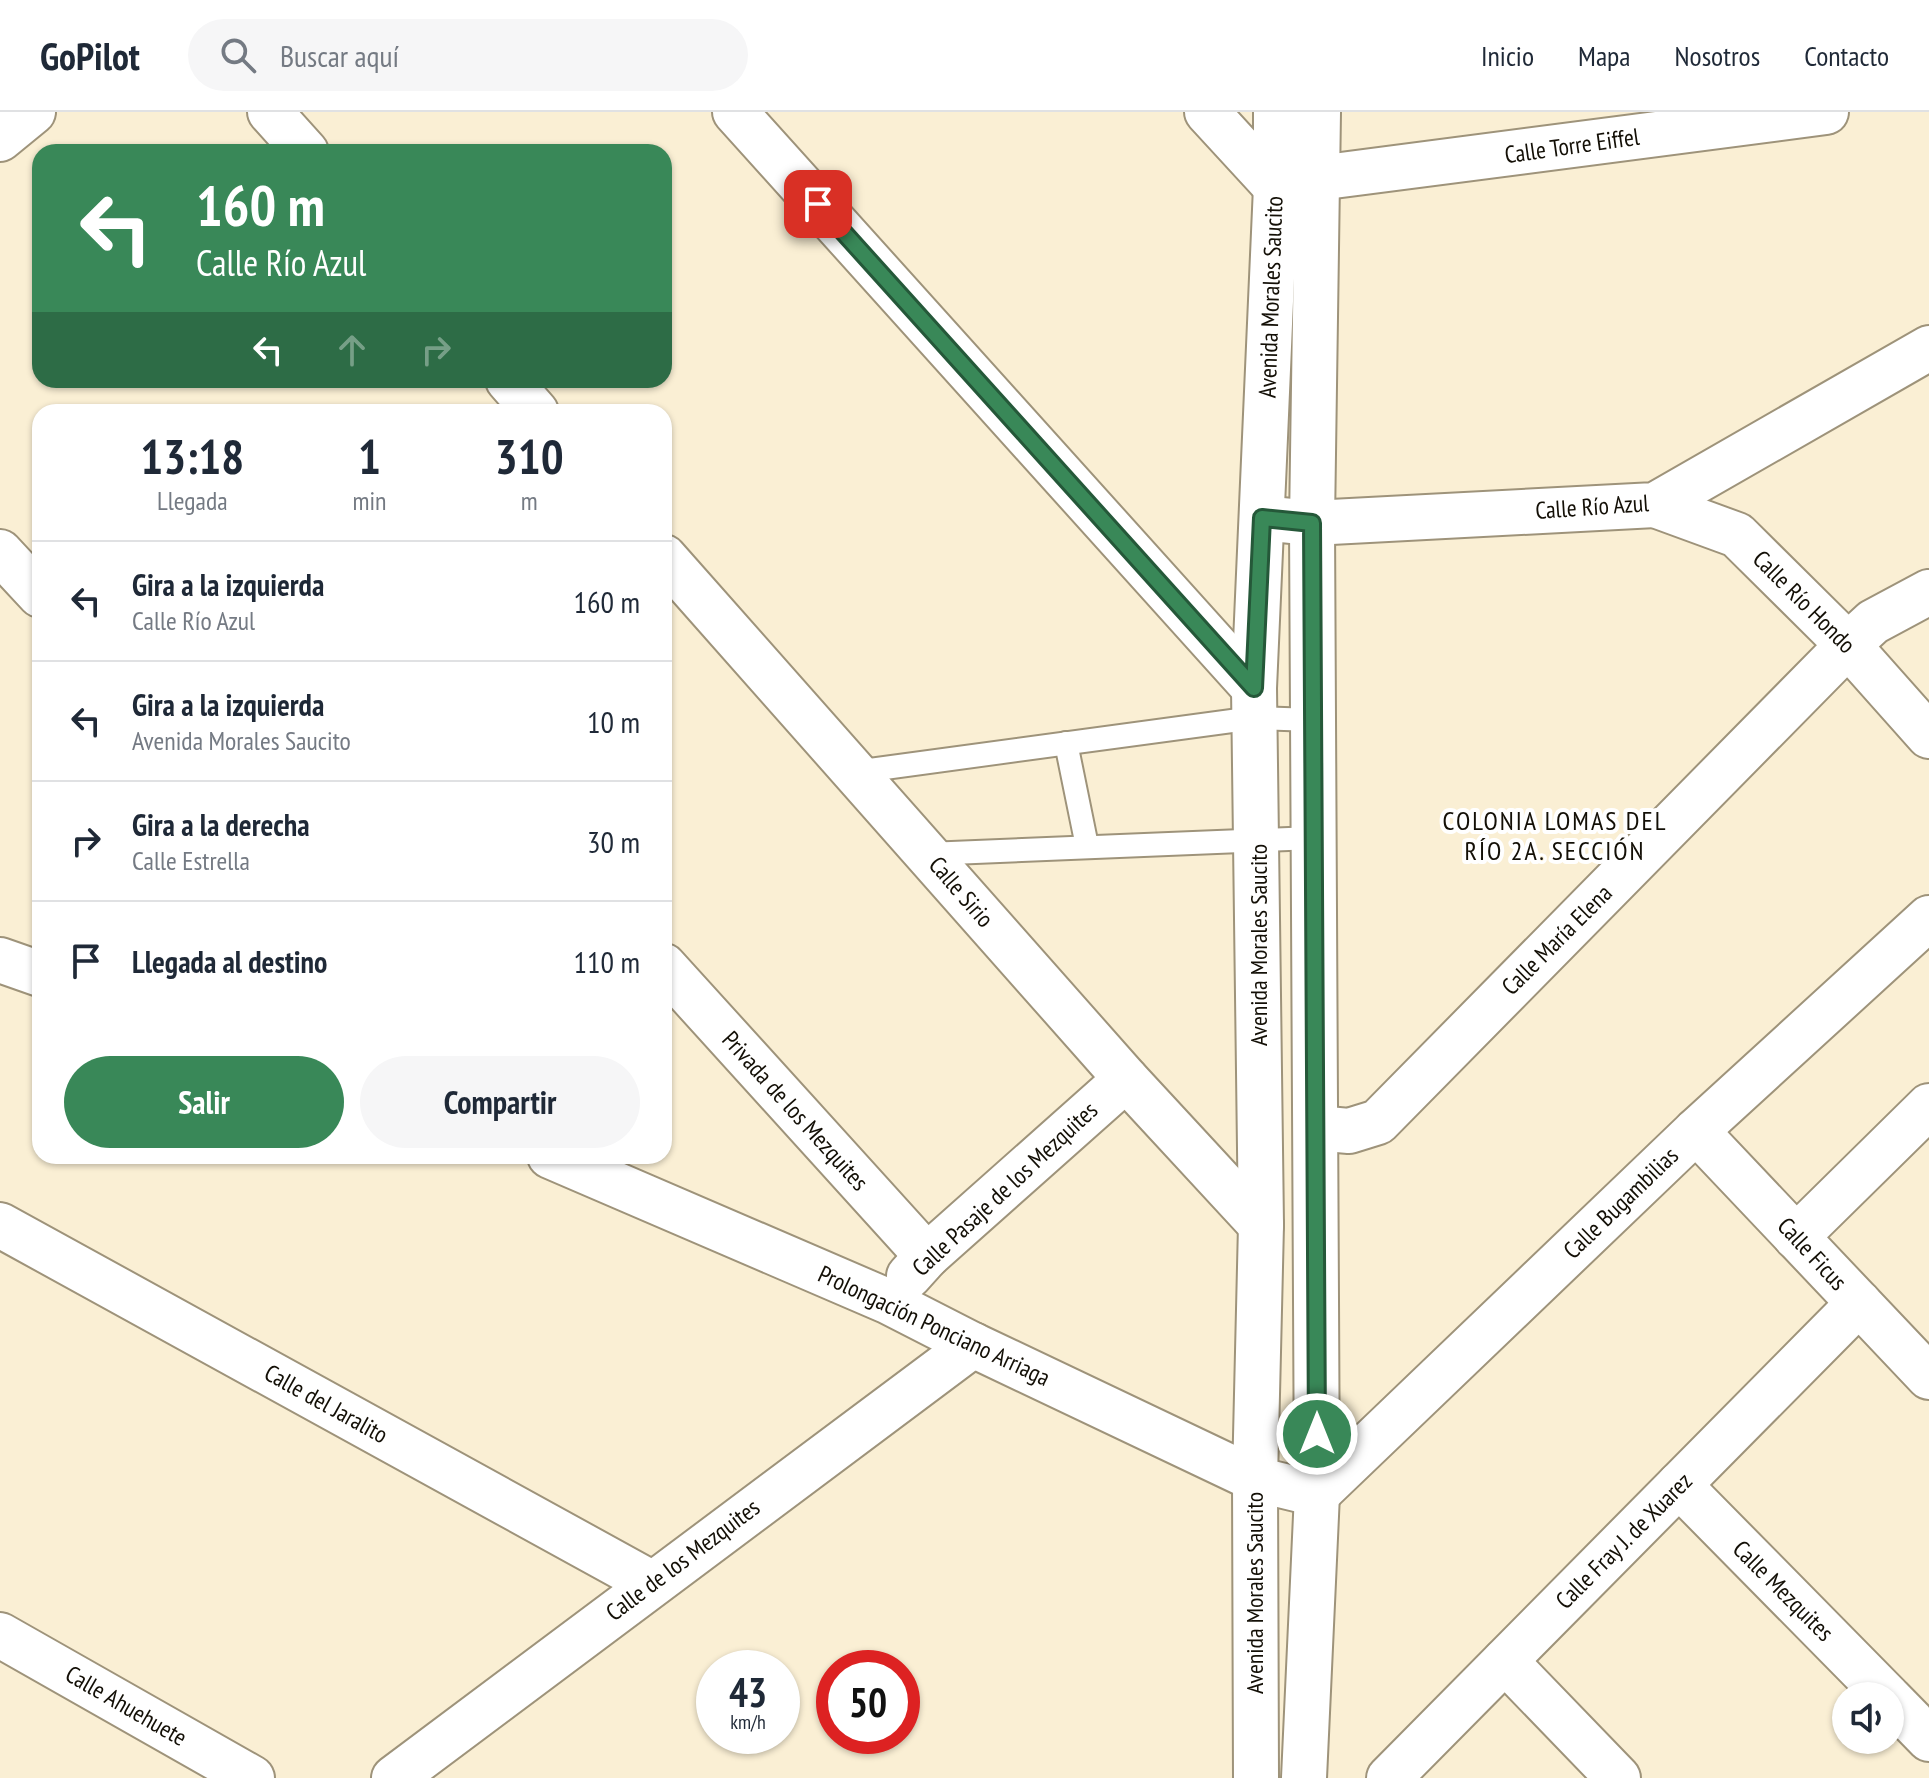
<!DOCTYPE html>
<html lang="es">
<meta charset="utf-8">
<style>
:root{--surface:#fff;--page:#f6f6f7;--text:#1f2937;--muted:#747a83;--line:#e0e1e3;--accent:#398858}
body{margin:0;font-family:"PT Sans Narrow",sans-serif;background:var(--page);color:var(--text);height:100vh;display:flex;flex-direction:column;font-size:30px;white-space:nowrap}
*{box-sizing:border-box;margin:0}
p{font-size:26px;color:var(--muted)}
.icon{flex:none;width:44px;height:44px;fill:none;stroke:currentColor;stroke-width:2;stroke-linecap:round;stroke-linejoin:round}
.map{position:relative;flex:1;overflow:hidden}
.sheet{position:absolute;left:32px;top:292px;width:640px;height:760px;display:flex;flex-direction:column;background:var(--surface);border-radius:24px;box-shadow:0 2px 6px #0004}
.sheet>*{flex:none}
.guide{position:absolute;left:32px;top:32px;width:640px;height:244px;border-radius:24px;box-shadow:0 2px 6px #0004;background:#398858;color:#fff;overflow:hidden}
.tools{position:absolute;left:1832px;top:1570px;display:grid;gap:16px}
.tools a{display:grid;place-items:center;width:72px;height:72px;border-radius:50%;background:var(--surface);box-shadow:0 2px 6px #0004;font-size:40px}
.speed{position:absolute;left:696px;top:1538px;display:flex;gap:16px;font-size:40px;font-weight:700;text-align:center}
.speed>*{display:grid;place-content:center;width:104px;height:104px;border-radius:50%;background:var(--surface);box-shadow:0 2px 6px #0004;line-height:1}
.speed small{font-size:20px;font-weight:400}
.speed .limit{border:12px solid #d22;background:#fff;color:#111}
.pin{position:absolute;display:grid;place-items:center;width:68px;height:68px;color:#fff;margin:-34px;border-radius:16px;box-shadow:0 4px 12px #0006}
.me{position:absolute;width:88px;margin:-44px;rotate:0deg;stroke-linejoin:round;filter:drop-shadow(0 0 6px #0008)}
.turn{display:flex;align-items:center;gap:28px;height:168px;padding:0 32px;font-size:36px}
.turn .icon{width:104px;height:104px;stroke-width:2.5}
.turn b{display:block;font-size:56px;line-height:68px}
.lanes{display:flex;align-items:center;height:76px;padding:0 32px;background:#0003;justify-content:center;gap:40px;direction:ltr}
.lanes .off{opacity:.35}
.eta{display:flex;justify-content:space-evenly;align-items:center;height:136px;text-align:center}
.eta b{font-size:48px;font-weight:800;line-height:56px}
.cta{display:flex;gap:16px;margin-top:auto;padding:16px 32px}
.cta a{flex:1;height:92px;border-radius:48px;background:var(--accent);color:#fff;font-size:32px;font-weight:800;line-height:92px;text-align:center}
.cta a+a{background:var(--page);color:var(--text)}
ul{padding:0;list-style:none}
li{display:flex;align-items:center;gap:24px;height:120px;padding:0 32px;border-top:2px solid var(--line)}
li div{flex:1}
li b{display:block;font-size:30px}
li em{font-style:normal}
header{display:flex;align-items:center;gap:48px;box-sizing:border-box;height:112px;padding:0 40px;background:var(--surface);border-bottom:2px solid var(--line)}
header strong{font-size:38px}
nav{display:flex;gap:44px;margin-inline-start:auto;font-size:28px}
.search{width:560px;height:72px;background:var(--page);display:flex;align-items:center;gap:20px;box-sizing:border-box;padding:0 28px;border-radius:44px;color:var(--muted);font-size:30px}
.map>svg:first-child{display:block}
.lines{fill:none;stroke-linecap:round;stroke-linejoin:round}
.service-casing{stroke:#9e937a;stroke-width:26}
.minor-casing{stroke:#9e937a;stroke-width:48}
.tertiary-casing{stroke:#9e937a;stroke-width:48}
.secondary-casing{stroke:#9e937a;stroke-width:48}
.service{stroke:#fff;stroke-width:22}
.minor{stroke:#fff;stroke-width:44}
.tertiary{stroke:#fff;stroke-width:44}
.secondary{stroke:#fff;stroke-width:44}
.route-casing{stroke:#255839;stroke-width:20}
.route{stroke:#398858;stroke-width:14}
.labels{text-anchor:middle;stroke-width:8;stroke-linejoin:round;paint-order:stroke}
.street-label{font-size:24px;fill:#130f06;stroke:#fff}
.neighbourhood-label{font-size:26px;letter-spacing:2px;fill:#130f06;stroke:#fff}
</style>
<header>
<strong>GoPilot</strong>
<div class="search"><svg class="icon" aria-label="search" viewBox="0 0 24 24"><circle cx="10" cy="10" r="6"/><path d="M15 15l6 6"/></svg>Buscar aquí</div>
<nav><a>Inicio</a><a>Mapa</a><a>Nosotros</a><a>Contacto</a></nav>
</header>
<div class="map">
<svg width="1929" height="1666" viewBox="0 0 1929 1666">
<rect width="100%" height="100%" fill="#faefd4"/>
<g class="lines">
<g class="service-casing">
<g id="service">
<polyline points="1066,631 1087,734"/>
<polyline points="855,660 1254,606 1313,608"/>
<polyline points="927,742 1314,726"/>
</g>
</g>
<g class="minor-casing">
<g id="minor">
<polyline points="270,0 306,40"/>
<polyline points="735,0 1254,576"/>
<polyline points="1207,0 1276,75"/>
<polyline points="1318,66 1826,0"/>
<polyline points="508,268 536,300"/>
<polyline points="1655,393 1737,423 1848,533 1929,624"/>
<polyline points="1262,406 1312,411 1655,393 1929,236"/>
<polyline points="0,440 40,483"/>
<polyline points="664,445 1126,967 1261,1113"/>
<polyline points="0,848 40,862"/>
<polyline points="664,854 927,1144"/>
<polyline points="1316,1016 1349,1019 1378,1010 1848,533 1873,510 1929,480"/>
<polyline points="1696,1019 1929,1265"/>
<polyline points="550,1044 887,1189 973,1233 1255,1367 1317,1382 1696,1019 1929,806"/>
<polyline points="0,1113 651,1471"/>
<polyline points="1796,1125 1929,994"/>
<polyline points="909,1164 927,1144 1126,967"/>
<polyline points="1679,1373 1887,1584"/>
<polyline points="0,1523 252,1666"/>
<polyline points="1505,1549 1618,1666"/>
<polyline points="1890,1587 1929,1627"/>
<polyline points="394,1666 973,1233"/>
<polyline points="1389,1666 1859,1191"/>
</g>
</g>
<g class="tertiary-casing">
<polyline id="tertiary" points="0,27 33,0"/>
</g>
<g class="secondary-casing">
<g id="secondary">
<polyline points="1256,1666 1255,1367 1261,1113 1254,576 1276,75 1276,0"/>
<polyline points="1304,1666 1317,1382 1312,411 1318,0"/>
</g>
</g>
<use href="#service" class="service"/>
<use href="#minor" class="minor"/>
<use href="#tertiary" class="tertiary"/>
<use href="#secondary" class="secondary"/>
</g>
<g class="lines">
<g class="route-casing">
<polyline id="route" points="818,92 1254,576 1262,406 1312,411 1317,1322"/>
</g>
<use href="#route" class="route"/>
</g>
<g class="labels">
<g class="street-label">
<text transform="translate(1572 34) rotate(-8)" y="8">Calle Torre Eiffel</text>
<text transform="translate(1271 185) rotate(-88)" y="8">Avenida Morales Saucito</text>
<text transform="translate(1592 395) rotate(-4)" y="8">Calle Río Azul</text>
<text transform="translate(1804 490) rotate(45)" y="8">Calle Río Hondo</text>
<text transform="translate(961 780) rotate(49)" y="8">Calle Sirio</text>
<text transform="translate(1557 828) rotate(-45)" y="8">Calle María Elena</text>
<text transform="translate(1259 833) rotate(-90)" y="8">Avenida Morales Saucito</text>
<text transform="translate(795 999) rotate(48)" y="8">Privada de los Mezquites</text>
<text transform="translate(1005 1077) rotate(-43)" y="8">Calle Pasaje de los Mezquites</text>
<text transform="translate(1621 1091) rotate(-44)" y="8">Calle Bugambilias</text>
<text transform="translate(1812 1142) rotate(47)" y="8">Calle Ficus</text>
<text transform="translate(934 1214) rotate(25)" y="8">Prolongación Ponciano Arriaga</text>
<text transform="translate(326 1292) rotate(29)" y="8">Calle del Jaralito</text>
<text transform="translate(1624 1429) rotate(-45)" y="8">Calle Fray J. de Xuarez</text>
<text transform="translate(683 1448) rotate(-37)" y="8">Calle de los Mezquites</text>
<text transform="translate(1783 1479) rotate(45)" y="8">Calle Mezquites</text>
<text transform="translate(1255 1481) rotate(-90)" y="8">Avenida Morales Saucito</text>
<text transform="translate(126 1594) rotate(30)" y="8">Calle Ahuehuete</text>
</g>
<g class="neighbourhood-label">
<text x="1555" y="718">COLONIA LOMAS DEL<tspan x="1555" dy="30">RÍO 2A. SECCIÓN</tspan></text>
</g>
</g>
</svg>
<div class="tools">
<a><svg class="icon" aria-label="sound" viewBox="0 0 24 24"><path d="M4 9h4l5-4v14l-5-4H4zM17 9q2 3 0 6"/></svg></a>
</div>
<div class="speed"><div>43<small>km/h</small></div><div class="limit">50</div></div>
<div class="pin" style="left:818px;top:92px;background:#d93025"><svg class="icon" aria-label="arrive" viewBox="0 0 24 24"><path d="M6 21V4h12l-3 4 3 4H6"/></svg></div>
<svg class="me" style="left:1317px;top:1322px" viewBox="-20 -20 40 40"><circle r="17" fill="#398858" stroke="#fff" stroke-width="3"/><path d="M0-11L8 9 0 5-8 9z" fill="#fff"/></svg>
<div class="guide">
<div class="turn"><svg class="icon" aria-label="left" viewBox="0 0 24 24"><path d="M17 20v-9H6M10 6l-5 5 5 5"/></svg><div><b>160 m</b>Calle Río Azul</div></div>
<div class="lanes"><svg class="icon" aria-label="left" viewBox="0 0 24 24"><path d="M17 20v-9H6M10 6l-5 5 5 5"/></svg><svg class="icon off" aria-label="ahead" viewBox="0 0 24 24"><path d="M12 20V5M6 11l6-6 6 6"/></svg><svg class="icon off" aria-label="right" viewBox="0 0 24 24"><path d="M7 20v-9h11M14 6l5 5-5 5"/></svg></div>
</div>
<section class="sheet">
<div class="eta">
<div><b>13:18</b><p>Llegada</p></div>
<div><b>1</b><p>min</p></div>
<div><b>310</b><p>m</p></div>
</div>
<ul>
<li><svg class="icon" aria-label="left" viewBox="0 0 24 24"><path d="M17 20v-9H6M10 6l-5 5 5 5"/></svg><div><b>Gira a la izquierda</b><p>Calle Río Azul</p></div><em>160 m</em></li>
<li><svg class="icon" aria-label="left" viewBox="0 0 24 24"><path d="M17 20v-9H6M10 6l-5 5 5 5"/></svg><div><b>Gira a la izquierda</b><p>Avenida Morales Saucito</p></div><em>10 m</em></li>
<li><svg class="icon" aria-label="right" viewBox="0 0 24 24"><path d="M7 20v-9h11M14 6l5 5-5 5"/></svg><div><b>Gira a la derecha</b><p>Calle Estrella</p></div><em>30 m</em></li>
<li><svg class="icon" aria-label="arrive" viewBox="0 0 24 24"><path d="M6 21V4h12l-3 4 3 4H6"/></svg><div><b>Llegada al destino</b></div><em>110 m</em></li>
</ul>
<div class="cta"><a>Salir</a><a>Compartir</a></div>
</section>
</div>
